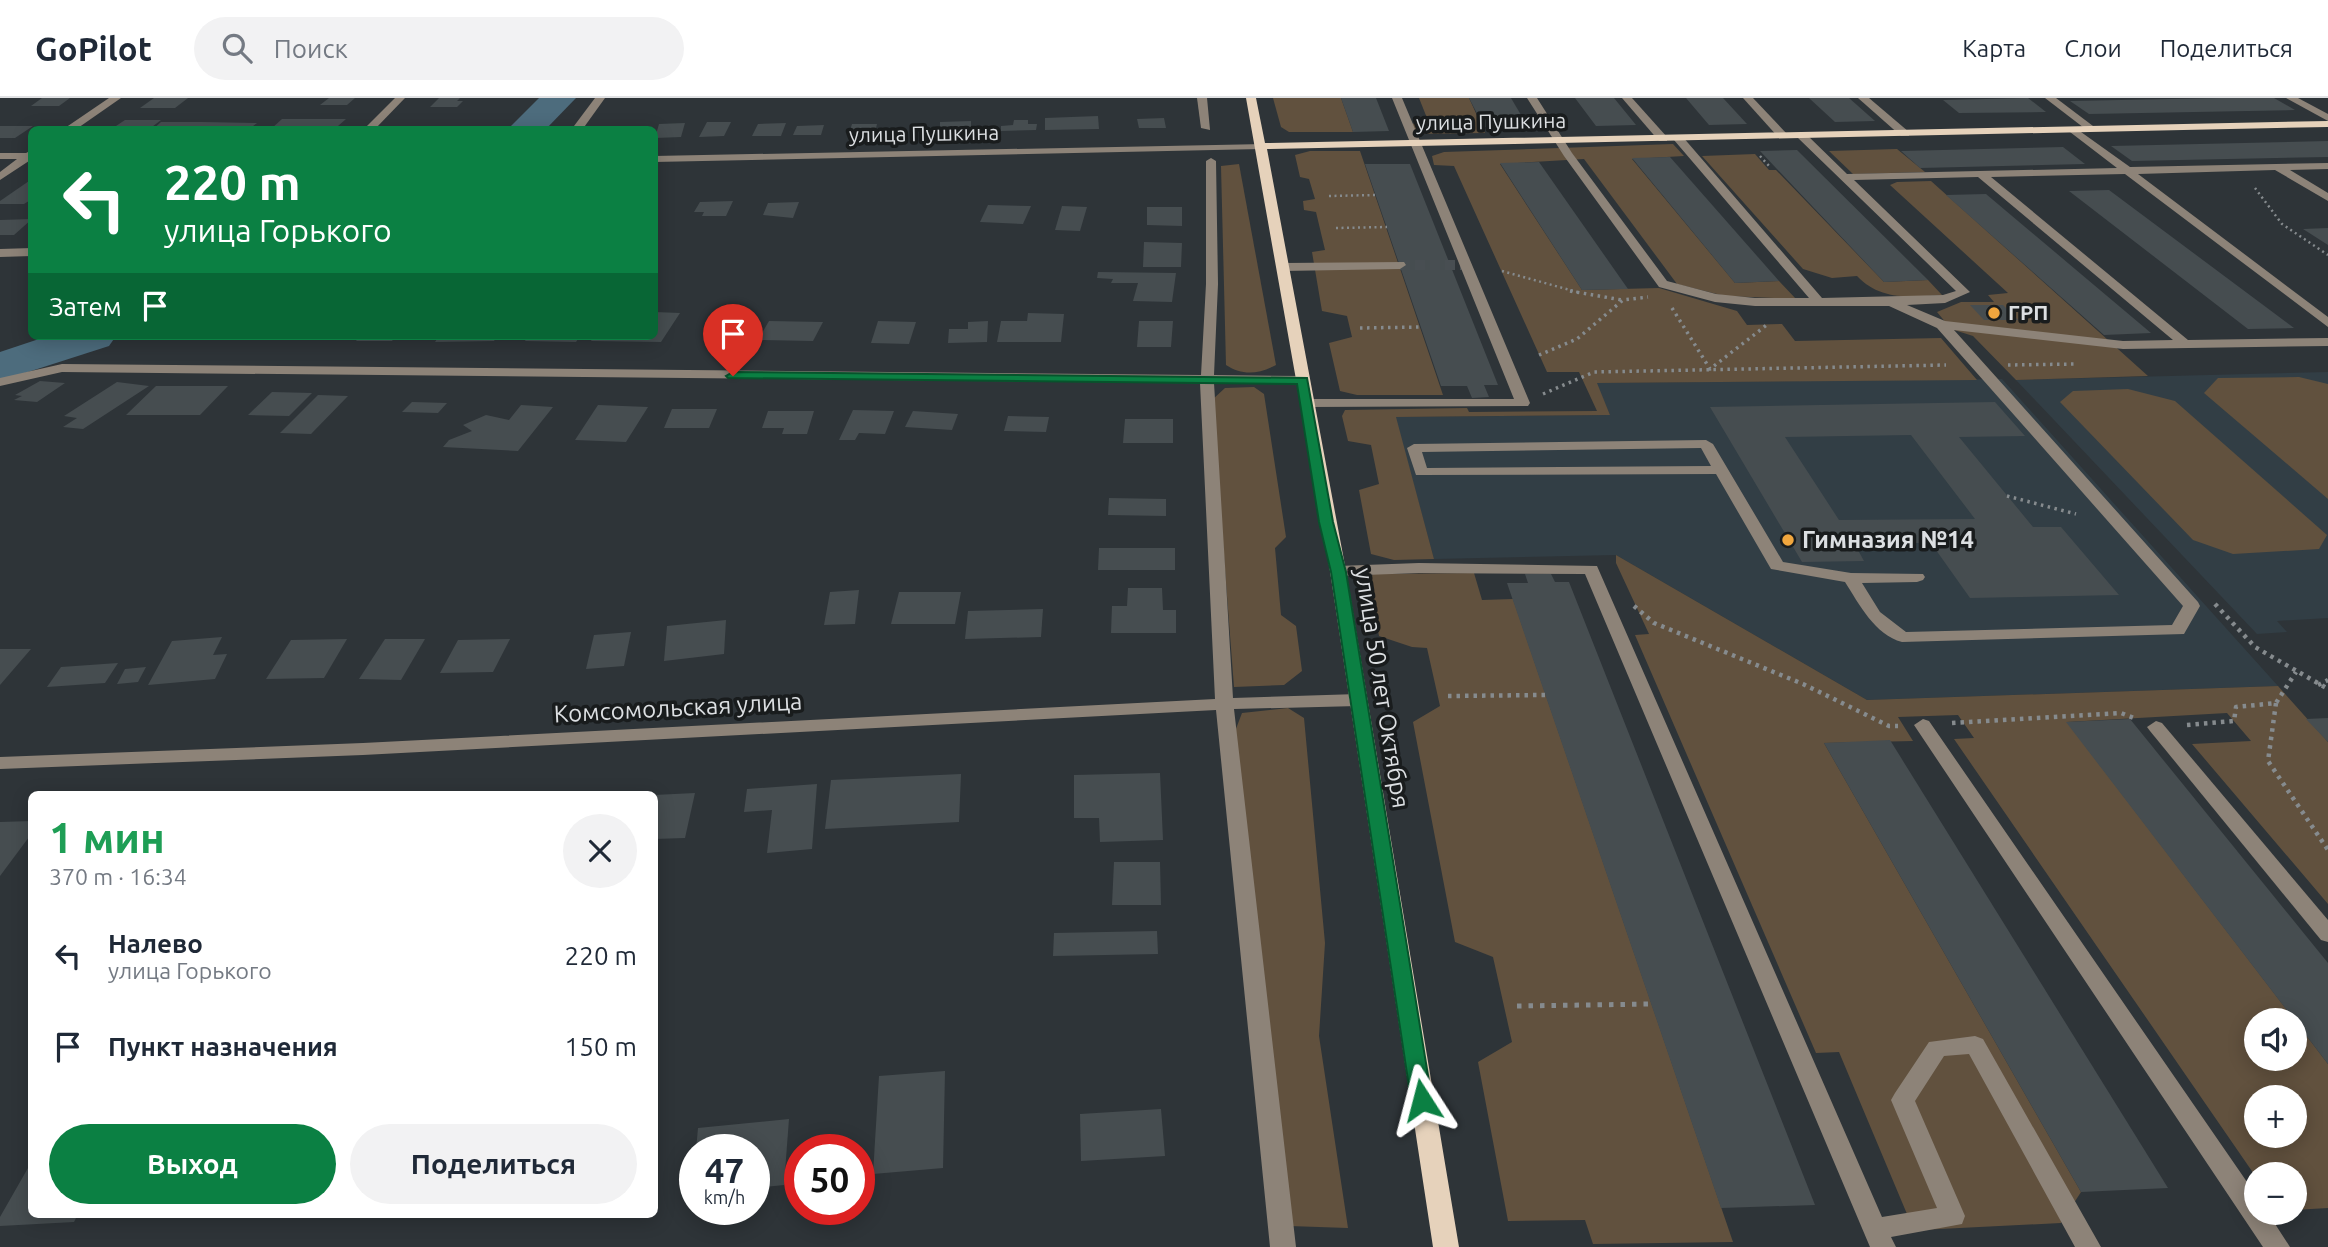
<!DOCTYPE html>
<html lang="ru">
<meta charset="utf-8">
<style>
:root{--surface:#fff;--page:#f2f2f3;--text:#1f2937;--muted:#747a83;--line:#e0e1e3;--accent:#0b8043}
body{margin:0;font-family:Ubuntu,sans-serif;background:var(--page);color:var(--text);height:100vh;display:flex;flex-direction:column;font-size:26px;white-space:nowrap}
*{box-sizing:border-box;margin:0}
p{font-size:23px;color:var(--muted)}
.icon{flex:none;width:38px;height:38px;fill:none;stroke:currentColor;stroke-width:2;stroke-linecap:round;stroke-linejoin:round}
.map{position:relative;flex:1;overflow:hidden}
.sheet{position:absolute;left:28px;top:693px;width:630px;height:427px;display:flex;flex-direction:column;background:var(--surface);border-radius:10px;box-shadow:0 4px 18px #0003}
.sheet>*{flex:none}
.hud{position:absolute;left:28px;top:28px;width:630px;height:214px;border-radius:10px;box-shadow:0 4px 18px #0003;background:#0b8043;color:#fff;overflow:hidden}
.fabs{position:absolute;left:2244px;top:910px;display:grid;gap:14px}
.fabs a{display:grid;place-items:center;width:63px;height:63px;border-radius:50%;background:var(--surface);box-shadow:0 4px 18px #0003;font-size:35px}
.speed{position:absolute;left:679px;top:1036px;display:flex;gap:14px;font-size:35px;font-weight:700;text-align:center}
.speed>*{display:grid;place-content:center;width:91px;height:91px;border-radius:50%;background:var(--surface);box-shadow:0 4px 18px #0003;line-height:1}
.speed small{font-size:18px;font-weight:400}
.speed .limit{border:10px solid #d22;background:#fff;color:#111}
.pin{position:absolute;display:grid;place-items:center;width:60px;height:60px;color:#fff;margin:-72px -30px;border-radius:50% 50% 50% 0;rotate:-45deg;box-shadow:0 0 7px #0007}
.pin .icon{rotate:45deg}
.me{position:absolute;width:77px;margin:-38px;rotate:351deg;stroke-linejoin:round;filter:drop-shadow(0 0 5px #0008)}
.turn{display:flex;align-items:center;gap:24px;height:147px;padding:0 21px;font-size:32px}
.turn .icon{width:91px;height:91px;stroke-width:2.5}
.turn b{display:block;font-size:49px;line-height:60px}
.then{display:flex;align-items:center;height:66px;padding:0 21px;background:#0003;gap:14px;font-size:26px}
.round{display:grid;place-items:center;flex:none;width:74px;height:74px;border-radius:37px;background:var(--page)}
.overview{display:flex;align-items:center;justify-content:space-between;height:119px;padding:0 21px}
h1{font-size:42px;font-weight:700;line-height:52px;color:#1e9e55}
.action{display:flex;gap:14px;margin-top:auto;padding:14px 21px}
.action a{flex:1;height:80px;border-radius:42px;background:var(--accent);color:#fff;font-size:28px;font-weight:700;line-height:80px;text-align:center}
.action a+a{background:var(--page);color:var(--text)}
ul{padding:0;list-style:none}
li{display:flex;align-items:center;gap:21px;height:91px;padding:0 21px}
li div{flex:1}
li b{display:block;font-size:26px}
li em{font-style:normal}
header{display:flex;align-items:center;gap:42px;box-sizing:border-box;height:98px;padding:0 35px;background:var(--surface);border-bottom:2px solid var(--line)}
header strong{font-size:33px}
nav{display:flex;gap:38px;margin-inline-start:auto;font-size:24px}
.search{width:490px;height:63px;background:var(--page);display:flex;align-items:center;gap:18px;box-sizing:border-box;padding:0 24px;border-radius:38px;color:var(--muted);font-size:26px}
.map>svg:first-child{display:block}
.built{fill:#323e45}
.green{fill:#61513e;fill-rule:evenodd}
.lines{fill:none;stroke-linecap:round;stroke-linejoin:round}
.river{fill:#4d6c7d;fill-rule:evenodd}
.building{fill:#464d50;fill-rule:evenodd}
.minor-tunnel{stroke:#484e52;stroke-width:10;stroke-dasharray:10 5;stroke-linecap:butt}
.path-far3{stroke:#868b8e;stroke-width:2.5;stroke-dasharray:2 3.5;stroke-linecap:butt}
.path-far2{stroke:#868b8e;stroke-width:3.5;stroke-dasharray:2.5 4.5;stroke-linecap:butt}
.path-far1{stroke:#868b8e;stroke-width:4.5;stroke-dasharray:3.5 5;stroke-linecap:butt}
.path{stroke:#868b8e;stroke-width:5;stroke-dasharray:4.5 7;stroke-linecap:butt}
.minor{fill:#8d8378;fill-rule:evenodd}
.major{fill:#e6d2bb;fill-rule:evenodd}
.route{fill:#0b8043;stroke:#07532c;stroke-width:2}
.poi-dot{fill:#f0a63e;stroke:#191c1d;stroke-width:2.5}
.labels{text-anchor:middle;stroke-width:7;stroke-linejoin:round;paint-order:stroke}
.far-street-label{font-size:21px;fill:#dcdfe2;stroke:#191c1d}
.far-poi-label{font-size:21px;font-weight:bold;fill:#dcdfe2;stroke:#191c1d;text-anchor:start}
.poi-label{font-size:24px;font-weight:bold;fill:#dcdfe2;stroke:#191c1d;text-anchor:start}
.street-label{font-size:24px;fill:#dcdfe2;stroke:#191c1d}
</style>
<header>
<strong>GoPilot</strong>
<div class="search"><svg class="icon" aria-label="search" viewBox="0 0 24 24"><circle cx="10" cy="10" r="6"/><path d="M15 15l6 6"/></svg>Поиск</div>
<nav><a>Карта</a><a>Слои</a><a>Поделиться</a></nav>
</header>
<div class="map">
<svg width="2328" height="1149" viewBox="0 0 2328 1149">
<rect width="100%" height="100%" fill="#2e3438"/>
<g class="built">
<polygon points="2328,274 2328,520 2277,523 2287,534 2257,536 2016,282"/>
<polygon points="2002,281 2278,588 1867,602 1616,457 1434,461 1395,319 1610,317 1596,285"/>
</g>
<g class="green">
<polygon points="1273,0 1341,0 1353,34 1289,34 1281,29"/>
<polygon points="1419,0 1469,0 1485,35 1410,36 1406,26 1429,25"/>
<polygon points="1673,46 1684,58 1632,61 1735,185 1779,183 1796,201 1725,198 1677,186 1584,61 1500,66 1582,192 1659,190 1737,213 1747,227 1782,226 1795,243 1941,240 1977,282 1597,285 1610,317 1396,319 1434,461 1394,462 1371,456 1359,392 1379,386 1371,347 1348,343 1342,318 1345,312 1467,310 1469,314 1597,313 1579,274 1547,274 1454,68 1434,67 1432,58 1444,54"/>
<polygon points="1897,51 1925,74 1853,76 1829,53"/>
<polygon points="1310,53 1360,53 1443,297 1357,297 1340,293 1329,245 1352,239 1347,218 1322,213 1312,154 1325,152 1316,114 1304,112 1303,103 1315,101 1309,81 1300,79 1295,57"/>
<path d="M1755,56l14,16h7l108,112 44,-2 14,15c-32,2 -61,6 -85,-19l-25,2 -29,-9 -101,-113z"/>
<path d="M1239,66l37,201c-18,9 -33,11 -50,0l-5,-199z"/>
<polygon points="1931,83 2148,278 2016,282 1973,238 1951,231 1937,214 1961,204 1994,204 1988,197 2008,195 1890,87 1897,84"/>
<polygon points="2299,279 2328,286 2328,401 2204,295 2218,280"/>
<polygon points="1254,289 1264,296 1286,439 1275,450 1281,517 1296,528 1302,573 1284,587 1234,589 1212,302 1225,290"/>
<polygon points="2128,291 2175,303 2327,437 2319,451 2233,456 2193,442 2060,304 2073,293"/>
<path d="M1616,457l251,145 411,-14 50,56v162l-136,-160 59,-3 -24,-28 -160,9 261,342v144l-34,2v-36h-38v3l-302,-438 20,-1 -16,-23 -60,2 15,24 -89,2 257,449 -20,31 -141,7 -13,-16 -68,-162 -23,1 -181,-418 14,-1 -33,-71zM2256,922h38v39h-38zM2256,999h38v39h-38z"/>
<polygon points="1474,475 1482,502 1513,501 1733,1144 1593,1146 1585,1122 1508,1123 1478,964 1512,944 1493,859 1455,844 1413,624 1440,608 1427,550 1412,549 1379,538 1369,484 1373,476"/>
<polygon points="1288,610 1304,620 1325,845 1319,938 1348,1130 1289,1128 1234,636 1242,615"/>
</g>
<g class="lines">
<g class="river">
<polygon points="539,0 576,0 545,32 507,32"/>
<polygon points="48,238 116,238 109,248 0,283 0,254"/>
</g>
</g>
<g class="building">
<polygon points="42,0 70,0 59,8 31,8"/>
<polygon points="154,0 188,0 175,10 140,10"/>
<polygon points="329,0 355,0 347,7 320,7"/>
<polygon points="439,0 460,0 457,3 463,3 457,9 430,9"/>
<polygon points="1341,0 1376,0 1389,33 1353,34"/>
<polygon points="1469,0 1511,0 1528,29 1484,29"/>
<polygon points="1575,0 1614,0 1636,27 1596,28"/>
<polygon points="1686,0 1723,0 1747,26 1709,27"/>
<polygon points="1809,0 1849,0 1875,23 1835,24"/>
<polygon points="2028,0 2046,14 1959,15 1943,2"/>
<polygon points="2221,0 2274,0 2295,12 2089,16 2070,3"/>
<polygon points="1098,18 1099,31 1045,32 1045,20"/>
<polygon points="1164,20 1166,30 1139,30 1137,21"/>
<polygon points="282,21 346,21 338,28 323,32 271,31"/>
<polygon points="125,22 161,22 148,32 110,32"/>
<polygon points="1014,22 1028,22 1028,26 1037,26 1036,32 1001,33 1001,28 1013,27"/>
<polygon points="971,23 971,35 940,36 940,24"/>
<polygon points="161,24 202,24 257,25 248,32 195,29 152,32"/>
<polygon points="707,24 731,24 724,38 699,39"/>
<polygon points="685,25 681,39 655,40 659,26"/>
<polygon points="786,25 781,38 752,38 758,26"/>
<polygon points="852,26 877,26 875,35 849,36"/>
<polygon points="824,27 821,37 793,37 797,28"/>
<polygon points="0,28 33,28 15,40 0,40"/>
<polygon points="2328,43 2328,59 2132,63 2111,48"/>
<polygon points="2063,49 2085,66 1920,70 1901,53"/>
<polygon points="1797,52 1928,182 1884,184 1760,53"/>
<polygon points="1670,59 1779,183 1735,185 1632,60"/>
<polygon points="1539,64 1628,191 1582,192 1500,65"/>
<polygon points="1365,66 1410,66 1498,287 1484,287 1489,299 1472,300 1467,288 1441,288"/>
<polygon points="29,83 32,101 24,106 0,106 0,103"/>
<polygon points="2109,92 2294,230 2248,231 2069,93"/>
<polygon points="1986,96 2151,235 2104,237 1946,97"/>
<polygon points="733,103 726,118 702,118 704,114 694,114 700,104"/>
<polygon points="799,104 793,120 763,117 768,105"/>
<polygon points="988,107 1031,108 1023,126 980,124"/>
<polygon points="1062,108 1087,109 1080,133 1055,132"/>
<polygon points="1147,109 1182,109 1182,128 1147,127"/>
<polygon points="32,121 14,137 0,137 0,122"/>
<polygon points="2328,130 2328,147 2303,131"/>
<polygon points="1144,144 1182,145 1181,169 1143,169"/>
<polygon points="1098,174 1176,175 1172,204 1133,203 1138,185 1111,185 1113,181 1097,180"/>
<polygon points="1970,207 2003,207 2018,222 1984,222"/>
<polygon points="654,214 680,215 661,244 591,243 594,238 654,238"/>
<polygon points="1028,215 1064,216 1061,244 997,244 1001,223 1027,223"/>
<polygon points="769,223 823,224 813,243 758,242"/>
<polygon points="878,223 916,224 909,246 871,245"/>
<polygon points="988,223 987,244 948,245 949,231 968,231 968,224"/>
<polygon points="1139,223 1173,223 1171,249 1137,249"/>
<polygon points="720,226 750,226 741,246 710,245"/>
<polygon points="223,238 302,238 298,242 219,242"/>
<polygon points="360,238 396,238 392,243 356,243"/>
<polygon points="439,238 497,238 494,243 435,244"/>
<polygon points="528,238 580,238 576,244 525,243"/>
<polygon points="40,283 65,285 37,304 14,302 22,298 15,297"/>
<polygon points="117,284 149,288 83,331 63,329 77,320 64,318"/>
<polygon points="156,288 228,288 200,317 126,317"/>
<polygon points="272,294 312,295 289,318 248,317"/>
<polygon points="318,297 348,298 311,336 280,335"/>
<polygon points="412,304 447,305 438,315 402,314"/>
<path d="M1995,304l30,34 -66,1 74,90h28l58,68 -149,3 -39,-55h-77l10,18 -62,1 -92,-155zM1911,337l64,84 -136,1 -54,-83z"/>
<polygon points="521,307 553,309 518,353 443,349 449,342 472,333 463,327 486,317 509,322"/>
<polygon points="598,307 648,309 626,344 575,342"/>
<polygon points="672,311 717,311 709,330 664,330"/>
<polygon points="853,312 894,313 885,336 859,335 855,342 839,342"/>
<polygon points="768,313 814,313 807,336 782,336 784,330 762,330"/>
<polygon points="913,313 958,316 952,332 905,329"/>
<polygon points="1008,318 1049,319 1046,334 1004,333"/>
<polygon points="1125,321 1173,321 1173,345 1123,345"/>
<polygon points="1109,400 1166,401 1166,418 1108,417"/>
<polygon points="1099,450 1175,450 1175,472 1098,472"/>
<polygon points="1525,476 1551,476 1555,484 1569,484 1815,1107 1721,1110 1507,485 1528,485"/>
<polygon points="1128,490 1162,490 1163,512 1176,512 1176,535 1111,535 1112,508 1127,508"/>
<polygon points="859,492 855,526 824,527 830,494"/>
<polygon points="899,494 961,494 955,526 891,526"/>
<polygon points="1043,511 1041,539 965,541 968,513"/>
<polygon points="726,522 724,556 664,563 667,528"/>
<polygon points="631,534 624,568 586,571 594,537"/>
<polygon points="222,539 213,557 227,556 215,581 148,587 172,543"/>
<polygon points="347,541 324,580 266,581 291,542"/>
<polygon points="385,541 425,541 401,582 359,581"/>
<polygon points="510,541 493,574 440,575 458,542"/>
<polygon points="0,551 31,551 0,587"/>
<polygon points="118,565 105,585 47,589 61,569"/>
<polygon points="146,569 138,584 117,586 125,571"/>
<polygon points="2328,620 2328,644 2306,621"/>
<polygon points="2130,621 2328,865 2328,966 2066,624"/>
<polygon points="1890,642 2168,1090 2081,1094 1824,645"/>
<polygon points="1160,675 1163,742 1100,744 1099,720 1074,720 1074,677"/>
<polygon points="961,676 959,724 825,731 831,682"/>
<polygon points="817,686 812,751 767,755 772,712 744,714 747,691"/>
<polygon points="695,695 685,740 654,741 654,697"/>
<polygon points="32,723 32,735 0,778 0,724"/>
<polygon points="1114,764 1160,764 1161,807 1112,807"/>
<polygon points="1157,833 1158,856 1053,858 1054,835"/>
<polygon points="945,973 943,1070 873,1076 879,978"/>
<polygon points="1161,1011 1165,1058 1081,1063 1080,1016"/>
<polygon points="789,1021 784,1087 754,1090 754,1052 696,1052 698,1030"/>
<polygon points="32,1063 32,1116 78,1116 74,1124 0,1128 0,1119"/>
</g>
<g class="lines">
<polyline class="minor-tunnel" points="1400,167 1467,167"/>
<g class="path-far3">
<polyline points="1760,58 1770,69"/>
<polyline points="2255,90 2282,126 2328,157"/>
<polyline points="1329,98 1376,97"/>
<polyline points="1336,130 1387,129"/>
<polyline points="1502,173 1577,194"/>
</g>
<g class="path-far2">
<polyline points="1570,193 1622,202"/>
<polyline points="1672,210 1710,271 1768,226"/>
<polyline points="1360,230 1421,229"/>
<polyline points="1539,257 1577,241 1623,202 1648,199"/>
<polyline points="2008,267 2076,266"/>
<polyline points="1543,296 1594,274 1946,267"/>
<polyline points="2007,398 2076,416"/>
</g>
<g class="path-far1">
<polyline points="2215,506 2255,549 2328,591"/>
<polyline points="1634,508 1654,525 1803,586 1889,628 1898,628"/>
<polyline points="2318,587 2328,582"/>
<polyline points="1448,598 1545,597"/>
<polyline points="2276,605 2268,663 2328,752"/>
<polyline points="1952,625 2121,615 2134,620"/>
<polyline points="2187,627 2234,623 2236,609 2276,605 2296,574"/>
</g>
<polyline class="path" points="1517,908 1651,906"/>
<g class="minor">
<polygon points="109,0 121,0 75,32 62,32"/>
<polygon points="395,0 405,0 374,32 363,32"/>
<polygon points="595,0 605,0 582,32 571,32"/>
<polygon points="1197,0 1207,0 1210,32 1201,30"/>
<polygon points="1392,0 1402,0 1530,305 1528,308 1308,309 1301,305 1308,301 1514,301"/>
<path d="M1527,0h10l35,55 95,128 49,13 39,4h54l-135,-158v-4h8l140,162 121,-3 13,-4 -158,-153v-4h8l41,40 270,-6 -47,-36 -1,-2 5,-3 56,40 198,-4v6l-38,1 38,23v8l-53,-31 -137,4 190,143v10l-203,-153 -134,3 197,163 140,-2v8l-205,3 -169,-19 244,272 2,4 -16,28 -282,8c-27,-7 -43,-38 -57,-60l-74,-13 -55,-95 -300,1 -9,-27 7,-4 292,-4 7,4 70,118 68,11 72,1 2,3 -2,3 -6,2 -55,1 18,29 26,20 266,-7 11,-19 -246,-278 -48,-22h-134l-40,-4 -56,-15 -95,-131zM1978,79l195,163 -50,1 -178,-20 -38,-16 38,-2 25,-11 -116,-112zM1701,350l10,18 -284,2 -5,-16z"/>
<polygon points="1622,0 1632,0 1667,39 1667,43 1659,43"/>
<polygon points="1743,0 1753,0 1787,36 1787,40 1779,40"/>
<polygon points="1858,0 1869,0 1909,34 1909,38 1901,38"/>
<polygon points="2045,0 2056,0 2097,31 2088,33"/>
<polygon points="2286,0 2298,0 2328,16 2328,23"/>
<polygon points="1265,46 1265,50 1261,51 654,64 654,58"/>
<polygon points="32,52 32,61 0,82 0,74 17,61 0,61 0,55 26,55"/>
<polygon points="1211,60 1216,63 1218,186 1214,277 1303,278 1310,282 1303,286 1214,285 1233,600 1358,596 1367,602 1358,608 1234,611 1296,1149 1270,1149 1216,612 363,657 0,671 0,659 363,645 1215,601 1200,285 62,274 0,288 0,280 62,266 1201,277 1206,186 1206,63"/>
<polygon points="32,150 32,158 0,159 0,151"/>
<polygon points="1404,164 1406,167 1400,171 1283,173 1277,169 1283,165"/>
<polygon points="1419,465 1597,468 1882,1119 1937,1110 1891,1002 1895,995 1929,944 1975,938 1983,941 2101,1149 2075,1149 1969,956 1944,958 1915,1003 1965,1118 1962,1126 1891,1139 1896,1149 1870,1149 1585,476 1419,475 1338,478 1330,473 1338,468"/>
<polygon points="1923,621 1929,623 2256,1097 2256,1115 2268,1115 2290,1149 2263,1149 1914,627"/>
<polygon points="2156,623 2162,625 2328,822 2328,844 2321,842 2150,633 2147,629"/>
</g>
<polygon class="major" points="1246,0 1256,0 1265,45 2328,23 2328,29 1267,51 1346,473 1459,1149 1433,1149 1330,473"/>
</g>
<polygon class="route" points="733,274 1307,280 1333,424 1346,474 1432,1002 1429,1008 1422,1010 1414,1008 1411,1002 1331,474 1319,424 1297,286 728,280 726,278"/>
<g class="poi-dot">
<circle cx="1994" cy="215" r="7"/>
<circle cx="1788" cy="442" r="7"/>
</g>
<g class="labels">
<g class="far-street-label">
<text transform="translate(1491 24) rotate(-1)" y="7">улица Пушкина</text>
<text transform="translate(924 36) rotate(-1)" y="7">улица Пушкина</text>
</g>
<g class="far-poi-label">
<text x="2008" y="222">ГРП</text>
</g>
<g class="poi-label">
<text x="1802" y="450">Гимназия №14</text>
</g>
<g class="street-label">
<text transform="translate(1382 590) rotate(81)" y="8">улица 50 лет Октября</text>
<text transform="translate(678 610) rotate(-3)" y="8">Комсомольская улица</text>
</g>
</g>
</svg>
<div class="fabs">
<a><svg class="icon" aria-label="sound" viewBox="0 0 24 24"><path d="M4 9h4l5-4v14l-5-4H4zM17 9q2 3 0 6"/></svg></a>
<a>+</a>
<a>−</a>
</div>
<div class="speed"><div>47<small>km/h</small></div><div class="limit">50</div></div>
<div class="pin" style="left:733px;top:278px;background:#d93025"><svg class="icon" aria-label="arrive" viewBox="0 0 24 24"><path d="M6 21V4h12l-3 4 3 4H6"/></svg></div>
<svg class="me" style="left:1422px;top:1002px" viewBox="-20 -20 40 40"><path d="M0-17L14 15 0 8-14 15z" fill="#0b8043" stroke="#fff" stroke-width="4"/></svg>
<div class="hud">
<div class="turn"><svg class="icon" aria-label="left" viewBox="0 0 24 24"><path d="M17 20v-9H6M10 6l-5 5 5 5"/></svg><div><b>220 m</b>улица Горького</div></div>
<div class="then">Затем<svg class="icon" aria-label="arrive" viewBox="0 0 24 24"><path d="M6 21V4h12l-3 4 3 4H6"/></svg></div>
</div>
<section class="sheet">
<div class="overview"><div><h1>1 мин</h1><p>370 m · 16:34</p></div><a class="round"><svg class="icon" aria-label="close" viewBox="0 0 24 24"><path d="M6 6l12 12M18 6L6 18"/></svg></a></div>
<ul>
<li><svg class="icon" aria-label="left" viewBox="0 0 24 24"><path d="M17 20v-9H6M10 6l-5 5 5 5"/></svg><div><b>Налево</b><p>улица Горького</p></div><em>220 m</em></li>
<li><svg class="icon" aria-label="arrive" viewBox="0 0 24 24"><path d="M6 21V4h12l-3 4 3 4H6"/></svg><div><b>Пункт назначения</b></div><em>150 m</em></li>
</ul>
<div class="action"><a>Выход</a><a>Поделиться</a></div>
</section>
</div>
